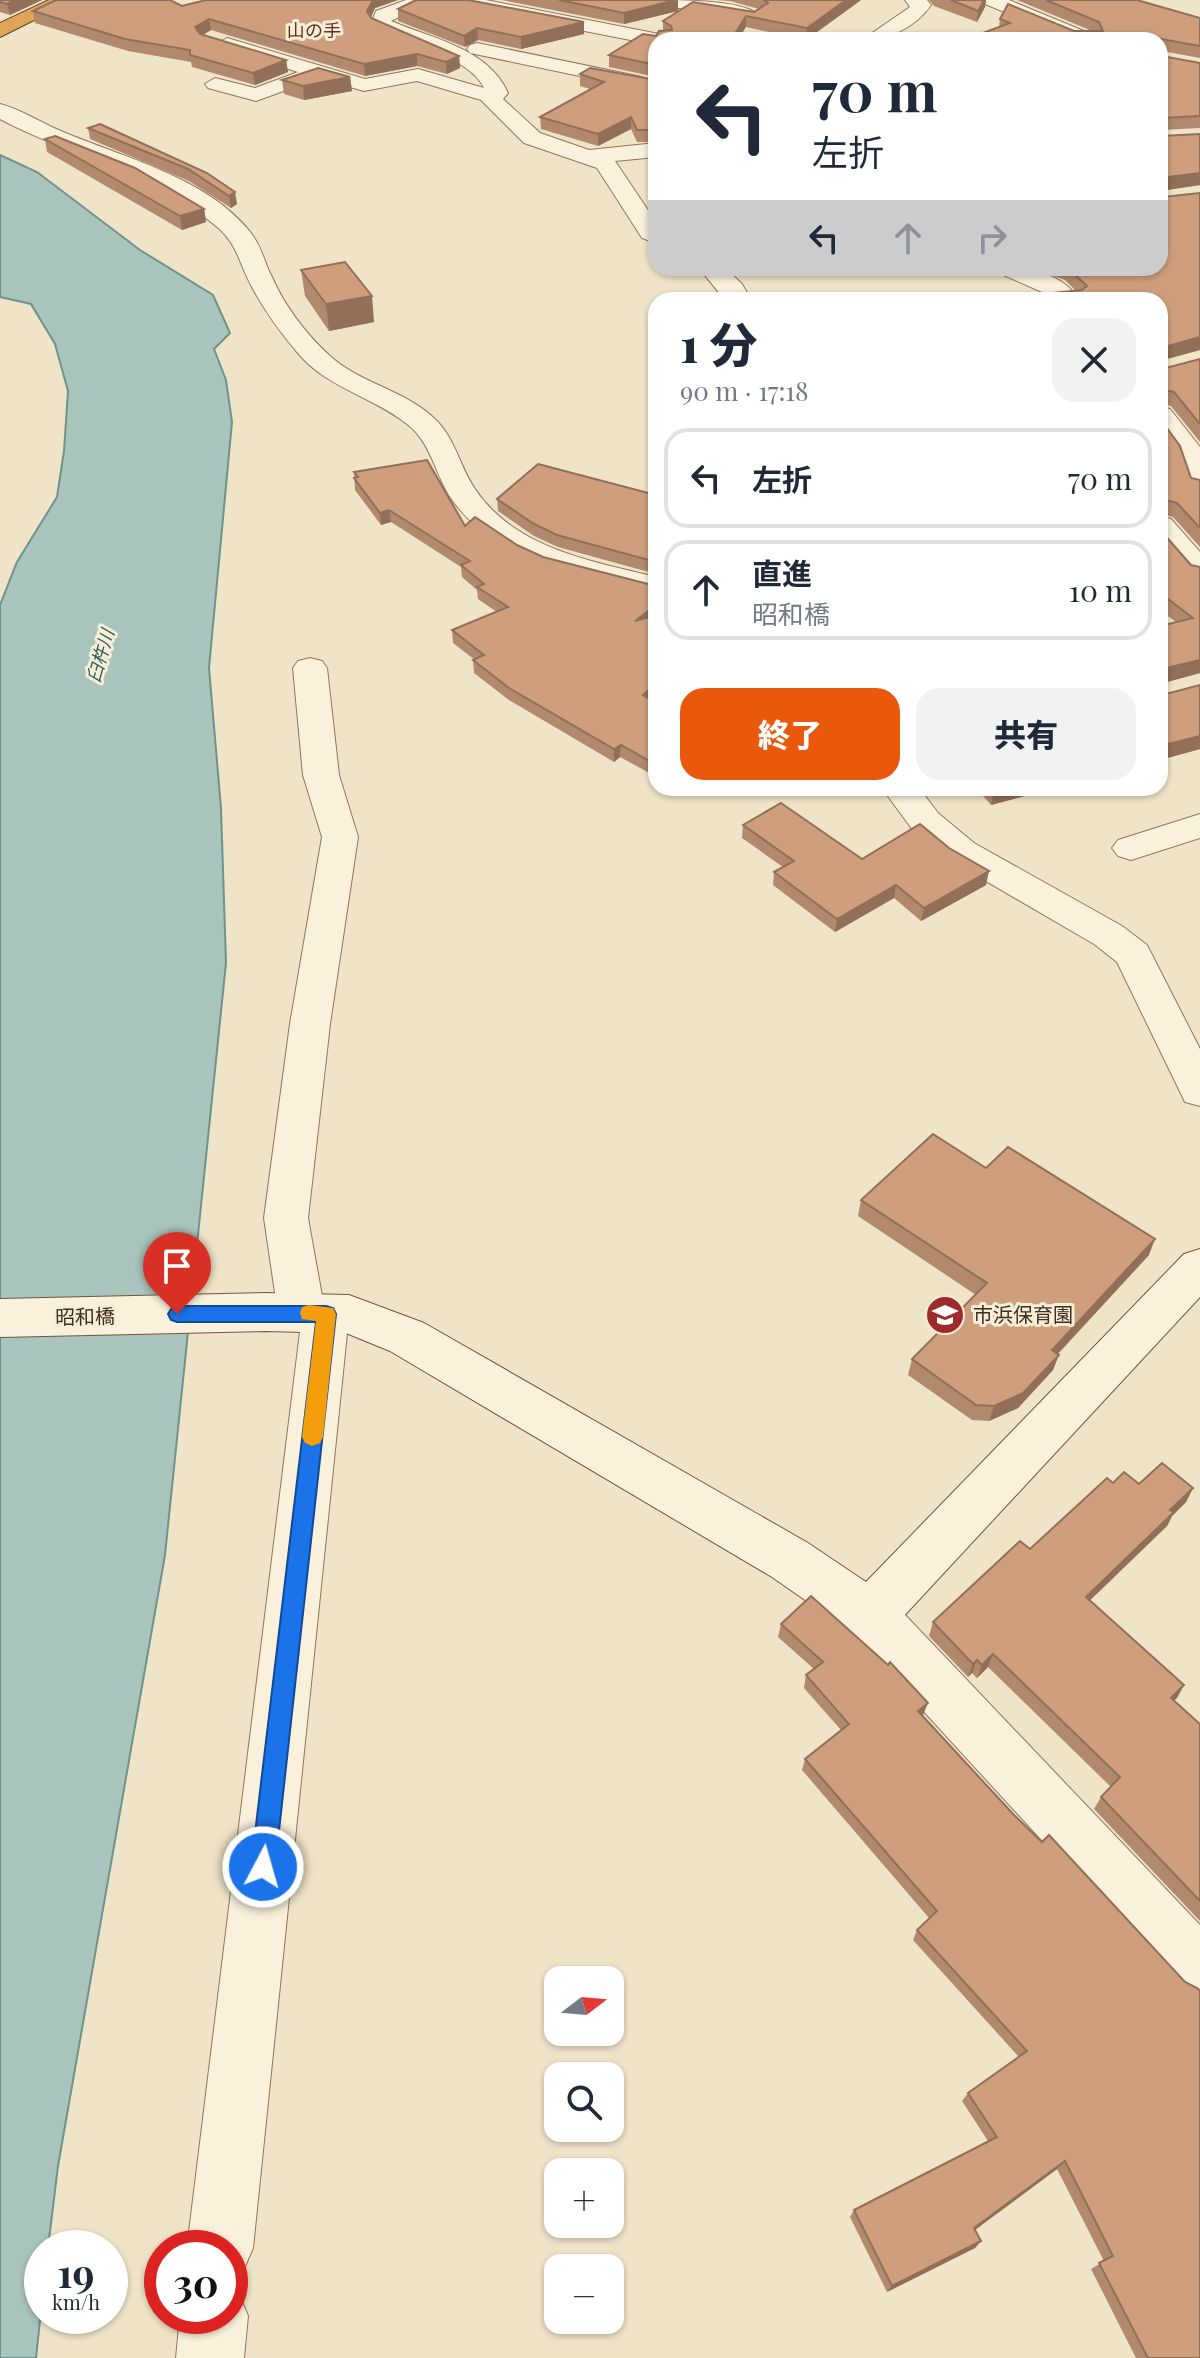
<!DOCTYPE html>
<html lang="ja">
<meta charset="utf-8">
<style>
:root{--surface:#fff;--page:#f2f2f3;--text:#1f2937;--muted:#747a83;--line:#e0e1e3;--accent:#ea580c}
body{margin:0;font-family:"Playfair Display","Noto Sans JP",serif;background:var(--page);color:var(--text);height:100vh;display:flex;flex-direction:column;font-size:30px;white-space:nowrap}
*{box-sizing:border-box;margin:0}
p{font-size:26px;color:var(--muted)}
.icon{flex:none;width:44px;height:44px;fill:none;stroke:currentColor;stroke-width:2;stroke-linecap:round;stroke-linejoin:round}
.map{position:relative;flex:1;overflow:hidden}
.side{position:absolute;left:648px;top:292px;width:520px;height:504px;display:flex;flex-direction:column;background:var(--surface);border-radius:24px;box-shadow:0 2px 6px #0004}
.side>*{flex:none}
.hud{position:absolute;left:648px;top:32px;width:520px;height:244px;border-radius:24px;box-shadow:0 2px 6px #0004;background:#fff;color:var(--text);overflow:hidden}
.needle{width:52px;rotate:74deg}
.buttons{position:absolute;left:544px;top:1966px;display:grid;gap:16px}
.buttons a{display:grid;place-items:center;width:80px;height:80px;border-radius:16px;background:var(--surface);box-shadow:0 2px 6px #0004;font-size:40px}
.speed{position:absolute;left:24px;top:2230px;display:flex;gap:16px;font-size:40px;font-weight:700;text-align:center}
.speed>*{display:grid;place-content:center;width:104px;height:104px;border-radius:50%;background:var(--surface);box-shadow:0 2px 6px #0004;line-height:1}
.speed small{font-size:20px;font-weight:400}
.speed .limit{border:12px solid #d22;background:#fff;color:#111}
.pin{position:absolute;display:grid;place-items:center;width:68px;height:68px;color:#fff;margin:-82px -34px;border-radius:50% 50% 50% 0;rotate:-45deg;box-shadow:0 0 8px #0007}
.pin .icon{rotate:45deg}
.me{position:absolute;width:88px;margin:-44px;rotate:6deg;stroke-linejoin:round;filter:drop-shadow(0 0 6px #0008)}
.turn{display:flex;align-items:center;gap:28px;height:168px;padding:0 32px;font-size:36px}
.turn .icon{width:104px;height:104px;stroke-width:2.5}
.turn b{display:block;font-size:56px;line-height:68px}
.lanes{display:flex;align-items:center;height:76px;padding:0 32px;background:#0003;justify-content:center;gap:40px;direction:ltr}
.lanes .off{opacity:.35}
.round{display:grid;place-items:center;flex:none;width:84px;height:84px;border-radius:24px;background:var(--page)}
.overview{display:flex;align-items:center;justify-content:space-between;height:136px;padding:0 32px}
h1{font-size:48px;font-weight:800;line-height:60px}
.action{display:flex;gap:16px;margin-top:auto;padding:16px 32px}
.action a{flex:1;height:92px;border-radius:24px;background:var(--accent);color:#fff;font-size:32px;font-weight:800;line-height:92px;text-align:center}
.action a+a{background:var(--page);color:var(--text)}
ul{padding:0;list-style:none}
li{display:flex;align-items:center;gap:24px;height:100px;margin:0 16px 12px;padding:0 16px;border:4px solid var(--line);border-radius:24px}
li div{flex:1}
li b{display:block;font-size:30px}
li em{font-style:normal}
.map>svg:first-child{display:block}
.water{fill:#a9c4bc;stroke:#6f938a;stroke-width:2}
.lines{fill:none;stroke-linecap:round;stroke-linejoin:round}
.street-casing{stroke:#8d765c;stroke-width:2}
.secondary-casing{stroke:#6f573f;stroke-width:2}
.highway-casing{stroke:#5b4430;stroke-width:2}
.street{fill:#faf1dc;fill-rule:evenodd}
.secondary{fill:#faf1dc;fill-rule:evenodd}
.highway{fill:#e0a458;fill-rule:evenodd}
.wall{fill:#b2896c}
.shaded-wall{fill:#916f58}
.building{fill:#cf9f7d;stroke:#916f58;stroke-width:2}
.route{fill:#1a73e8;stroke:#114b97;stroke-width:2}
.slow{fill:#f59e0b}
.labels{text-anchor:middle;stroke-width:6;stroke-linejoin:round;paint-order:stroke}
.far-neighbourhood-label{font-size:18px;fill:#6b2e1e;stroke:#f7eed8}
.far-water-label{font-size:18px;font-style:italic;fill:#2f5d5a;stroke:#f7eed8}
.poi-label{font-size:20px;fill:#3d2e20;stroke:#f7eed8;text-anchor:start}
.street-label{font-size:20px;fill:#3d2e20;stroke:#f7eed8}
</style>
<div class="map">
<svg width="1200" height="2358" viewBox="0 0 1200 2358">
<rect width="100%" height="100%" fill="#f0e4c8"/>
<polygon class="water" points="0,155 37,172 140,250 213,295 230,333 214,349 226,380 232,422 209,668 221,808 226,963 165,1555 58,2166 48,2248 42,2248 42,2302 36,2358 0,2358 0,605 17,562 57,497 64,451 68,391 55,344 31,304 0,297"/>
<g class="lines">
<g class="street-casing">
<g id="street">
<path d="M406,0h28l-43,21c42,18 97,27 117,72l-5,6 37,34 49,17 67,-7v14l-41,4 41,61v21l-14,-5 -45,-70 -73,-25 -43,-43 -64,-19 -53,10 -45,-13 -63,23 -48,-13 -3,-4 10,-6 40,10 43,-16 -78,-24 -3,-4 10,-6 138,41 53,-10 66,19c-14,-31 -80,-47 -110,-60l-3,-4 5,-13z"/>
<polygon points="447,0 486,0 659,34 669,40 656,40 656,45 457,6"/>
<path d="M657,0c23,0 85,0 100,14l-10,6 -80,-14z"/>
<path d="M905,0h22l4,5c-16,23 -43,35 -69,35l48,-33z"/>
<polygon points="982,0 1009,0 1096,36 1099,40 1072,40 985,4"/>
<polygon points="477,43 642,77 652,83 642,89 470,53 467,49 470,45"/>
<path d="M0,104c21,5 41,19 61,27 63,27 146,46 190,102 11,14 13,29 21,44 12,28 34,57 57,78 31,29 78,35 108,66 19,20 23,46 38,68 40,60 117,72 181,88v19c-74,-18 -155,-30 -203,-95 -18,-25 -21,-58 -46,-77 -35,-28 -81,-36 -110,-72 -17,-20 -33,-42 -45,-65 -13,-23 -14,-43 -36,-61 -62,-53 -145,-69 -216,-107z"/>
<polygon points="699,268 725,268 742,284 751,300 725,300"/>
<path d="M996,268c30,0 66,3 83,32h-26l-2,-4 -52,-23z"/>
<polygon points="1160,407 1170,409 1200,447 1200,494 1190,491 1179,459 1160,432"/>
<polygon points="1160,516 1171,519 1200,552 1200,580 1189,578 1160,544"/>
<polygon points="310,658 322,661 327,668 339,775 358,837 330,1024 308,1218 322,1296 343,1300 349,1314 253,2248 243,2271 230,2277 230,2248 187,2248 300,1332 284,1326 278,1313 264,1218 290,1024 322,837 303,775 293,668 298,661"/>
<polygon points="882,788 919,788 938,813 974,843 1122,926 1147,945 1200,1049 1200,1106 1185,1102 1117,962 1094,944 948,859 912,829"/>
<polygon points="1200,814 1200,838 1131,860 1118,856 1112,848 1118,840"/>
<polygon points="870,1590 889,1598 1200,1925 1200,1999 1179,1990 851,1632 843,1615 851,1598"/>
<polygon points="230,2289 238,2292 248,2316 244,2358 176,2358 180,2316 230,2316"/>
</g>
</g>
<g class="secondary-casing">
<polygon id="secondary" points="1200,1249 1200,1297 889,1632 870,1640 851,1632 772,1577 390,1351 346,1333 266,1331 0,1337 0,1299 266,1293 349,1295 424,1323 808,1543 866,1582 1184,1254"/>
</g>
<g class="highway-casing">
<polygon id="highway" points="49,0 74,0 0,37 0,23"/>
</g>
<use href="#street" class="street"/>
<use href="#secondary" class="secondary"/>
<use href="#highway" class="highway"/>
</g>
<g class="wall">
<polygon points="0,0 42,0 10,15 0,12"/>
<polygon points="206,0 398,0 375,8 371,18 459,56 460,68 447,74 417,66 365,76 211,30 203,35 286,60 288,72 255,85 192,67 191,62 128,51 35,23 33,11 182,6"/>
<polygon points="502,0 678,0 678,11 624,24"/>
<polygon points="716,0 861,0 806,40 746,27 656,40 656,77 609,67 609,55 656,36 663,31 663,21 754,12 759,9 730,1"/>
<polygon points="929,0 986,0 985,7 977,22 934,6"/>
<polygon points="1017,0 1137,0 1200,18 1200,58 1162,51 1162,56 1200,63 1200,128 1161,130 1161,136 1200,134 1200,185 1160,191 999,27 1000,19 1074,31 1092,31"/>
<polygon points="398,9 584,34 521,49 478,40 465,47 398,21"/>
<polygon points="580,74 656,80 656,142 637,142 631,129 598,146 541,129 540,117 590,89 580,86"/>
<polygon points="350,77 352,91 304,100 284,94 282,80"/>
<polygon points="88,128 207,173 237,204 231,208 189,181 90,139"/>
<polygon points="45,139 204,209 206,222 182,230 47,152"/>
<polygon points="1200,193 1200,350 1161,360 1162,369 1200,359 1200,442 1171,406 1161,404 1161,420 1191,478 1200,480 1200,547 1173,517 1162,514 1162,532 1191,565 1200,567 1200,673 1162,683 1162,695 1200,685 1200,749 1160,760 1160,626 1176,622 1160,610 1160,300 1075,290 1065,280 1032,268 1160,268 1163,197"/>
<polygon points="301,270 374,322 329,331 305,296"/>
<polygon points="354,472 465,526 517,545 543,557 656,586 656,695 651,699 656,702 656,773 653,775 620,757 614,762 509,700 474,673 473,660 475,660 453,643 452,630 497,612 478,599 477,590 462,577 461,567 391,522 381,525 355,490"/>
<polygon points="656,495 656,574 558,547 534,536 498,511 497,499"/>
<polygon points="976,788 1055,788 991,805"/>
<polygon points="743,825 862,859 986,885 921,921 894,898 835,932 773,885 774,872 783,867 742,838"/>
<polygon points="986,1168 1149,1255 1058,1354 1053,1370 1018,1408 989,1421 972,1420 908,1375 912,1359 976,1295 858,1216 861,1200"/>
<polygon points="1113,1483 1193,1488 1186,1502 1172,1516 1167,1526 1090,1600 1184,1685 1174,1701 1200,1724 1200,1921 1094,1809 1101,1797 1111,1787 988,1667 977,1678 972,1673 968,1677 929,1636 933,1622 1030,1549"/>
<polygon points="781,1624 923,1715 922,1716 1200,2358 1136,2358 1091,2269 1104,2261 1057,2169 975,2230 981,2241 975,2248 887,2292 850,2217 854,2210 988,2141 962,2101 968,2093 1019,2057 913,1940 917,1930 929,1918 802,1770 805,1759 841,1730 804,1688 806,1675 814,1669 778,1637"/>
</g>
<g class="shaded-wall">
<polygon points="15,0 42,0 10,15 7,4"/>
<polygon points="373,0 398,0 375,8 368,23 367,11"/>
<polygon points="678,0 678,11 624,24 624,13"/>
<polygon points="846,0 861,0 806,40 807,28"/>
<polygon points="984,0 986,0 985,7 977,22 978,11"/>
<polygon points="746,16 746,27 738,40 731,40"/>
<polygon points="209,19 211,30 197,38 195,27"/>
<polygon points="584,22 584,34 521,49 521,37"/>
<polygon points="477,28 478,40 465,47 464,36"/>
<polygon points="417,54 417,66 365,76 364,64"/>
<polygon points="459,56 460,68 447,74 446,62"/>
<polygon points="286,60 288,72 255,85 253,73"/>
<polygon points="350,77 352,91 304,100 303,86"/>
<polygon points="631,117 631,129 598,146 598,134"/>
<polygon points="1200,173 1200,185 1160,191 1161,178"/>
<polygon points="235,192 237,204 231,208 229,196"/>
<polygon points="204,209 206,222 182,230 180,216"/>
<polygon points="372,296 374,322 329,331 326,304"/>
<polygon points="1200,337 1200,350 1160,361 1161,348"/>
<polygon points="389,510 391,522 381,525 380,513"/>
<polygon points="656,605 656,617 635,621"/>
<polygon points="1200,660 1200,673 1160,684 1162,669"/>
<polygon points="656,683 656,695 643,707 643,695"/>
<polygon points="1200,736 1200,749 1160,760 1160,746"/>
<polygon points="621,745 620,757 614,762 614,749"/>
<polygon points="656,761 656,773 653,775 653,763"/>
<polygon points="1003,788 1055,788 991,805 994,790"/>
<polygon points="989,871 986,885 921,921 924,908"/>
<polygon points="896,885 894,898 835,932 837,919"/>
<polygon points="1155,1239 1149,1255 1047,1365 1052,1350"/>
<polygon points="1059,1355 1053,1370 1018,1408 989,1421 994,1406"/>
<polygon points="1193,1488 1186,1502 1172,1516 1167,1526 1080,1610 1086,1597 1170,1510"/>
<polygon points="993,1654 988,1667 977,1678 982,1665"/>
<polygon points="977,1660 972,1673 968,1677 973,1664"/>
<polygon points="1184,1685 1177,1698 1164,1711 1171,1698"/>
<polygon points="928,1703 923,1715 914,1724 918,1711"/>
<polygon points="1065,2161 1057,2169 968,2235 974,2228"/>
<polygon points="981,2241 975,2248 887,2292 892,2286"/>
</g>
<g class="building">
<polygon points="0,0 15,0 7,4 0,2"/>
<polygon points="56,0 170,0 182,6 206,0 373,0 367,11 371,18 459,56 446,62 417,54 364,64 209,19 195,27 200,34 286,60 253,73 190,55 190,50 125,39 33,11"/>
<polygon points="416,0 468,0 584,22 521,37 477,28 464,36 398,9"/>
<polygon points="559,0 676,0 624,13"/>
<polygon points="764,0 846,0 807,28 746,16 731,40 656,40 656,65 609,55 643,34 656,36 659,31 672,30 671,26 663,21 693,2 754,12 768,3"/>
<polygon points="951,0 984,0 978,11"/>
<polygon points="1046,0 1137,0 1200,18 1200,46 1161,39 1162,56 1200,63 1200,116 1161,118 1161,136 1200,134 1200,173 1161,178 1160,192 1160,40 964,40 1010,23 1000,19 1008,4 1074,31 1103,31 1099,22"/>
<polygon points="318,68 350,77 303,86 282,80"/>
<polygon points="590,68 656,80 656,130 637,130 631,117 598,134 540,117 604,82 580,74"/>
<polygon points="100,124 207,173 235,192 229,196 188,169 88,128"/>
<polygon points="55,136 135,168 204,209 180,216 45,139"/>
<polygon points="1200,193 1200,337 1161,348 1162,369 1200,359 1200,424 1174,392 1164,390 1160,393 1161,420 1180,446 1191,478 1200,480 1200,528 1177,503 1162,499 1162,532 1191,565 1200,567 1200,660 1162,669 1162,695 1200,685 1200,736 1160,746 1160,626 1193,618 1160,593 1160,300 994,299 1082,290 1087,286 1068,268 1160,268 1160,194 1163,197"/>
<polygon points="345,262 372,296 326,304 301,270"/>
<polygon points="427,460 465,526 475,517 517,545 543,557 656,586 656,605 635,621 656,615 656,683 643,695 656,702 656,761 653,763 621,745 614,749 509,688 473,660 484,655 452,630 508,607 477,587 484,584 461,565 470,561 389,510 380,513 354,478 358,477 354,472"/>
<polygon points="538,464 656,495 656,562 557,535 534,524 497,499"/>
<polygon points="781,803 862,859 920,824 949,848 989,871 924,908 896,885 837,919 774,872 794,861 743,825"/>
<polygon points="933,1134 986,1168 1008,1147 1155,1239 1052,1350 1059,1355 1023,1393 994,1406 976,1405 912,1359 987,1283 861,1200"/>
<polygon points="1162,1463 1193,1488 1170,1510 1174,1512 1086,1597 1184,1685 1171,1698 1200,1724 1200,1901 1101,1797 1120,1777 993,1654 982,1665 977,1660 973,1664 933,1622 1020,1541 1030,1549 1107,1478 1113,1483 1124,1472 1139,1484"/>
<polygon points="811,1596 888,1665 890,1662 928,1703 918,1711 1014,1815 1042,1842 1049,1835 1185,1982 1197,1988 1200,1991 1200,2358 1148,2358 1099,2263 1113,2256 1065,2161 974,2228 981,2241 892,2286 854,2210 997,2137 968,2093 1027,2051 917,1930 937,1911 805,1759 849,1724 806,1675 823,1662 781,1624"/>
</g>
<polygon class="route" points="177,1306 326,1306 333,1308 336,1314 275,1867 272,1876 263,1879 254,1876 251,1867 316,1322 177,1322 171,1320 168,1314 171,1309"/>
<polygon class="slow" points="309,1305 333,1308 336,1314 323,1437 320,1443 312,1446 305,1443 302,1437 316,1321 302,1319 300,1313 302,1307"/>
<defs>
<g id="school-disc" transform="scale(2)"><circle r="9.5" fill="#9e2a2b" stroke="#f7eed8"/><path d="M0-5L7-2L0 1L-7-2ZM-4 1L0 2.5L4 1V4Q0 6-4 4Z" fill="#fff"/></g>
</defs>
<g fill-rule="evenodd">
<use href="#school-disc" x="945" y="1315"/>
</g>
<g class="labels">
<g class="far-neighbourhood-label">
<text x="314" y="37">山の手</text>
</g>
<g class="far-water-label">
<text transform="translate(101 656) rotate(-74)" y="6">臼杵川</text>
</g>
<g class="poi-label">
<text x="973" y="1322">市浜保育園</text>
</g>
<g class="street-label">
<text transform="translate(85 1317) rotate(-1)" y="7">昭和橋</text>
</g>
</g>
</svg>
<div class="buttons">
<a><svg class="needle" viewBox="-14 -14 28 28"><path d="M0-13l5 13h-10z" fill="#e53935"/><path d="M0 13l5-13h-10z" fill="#747a83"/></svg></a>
<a><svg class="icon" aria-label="search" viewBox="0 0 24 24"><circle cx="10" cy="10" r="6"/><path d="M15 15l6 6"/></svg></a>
<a>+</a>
<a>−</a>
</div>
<div class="speed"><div>19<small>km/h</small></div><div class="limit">30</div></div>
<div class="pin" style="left:177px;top:1314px;background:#d93025"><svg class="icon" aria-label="arrive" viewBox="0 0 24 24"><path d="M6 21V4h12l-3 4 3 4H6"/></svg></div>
<svg class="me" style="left:263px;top:1867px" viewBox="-20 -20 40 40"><circle r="17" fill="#1a73e8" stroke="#fff" stroke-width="3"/><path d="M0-11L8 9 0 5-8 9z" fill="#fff"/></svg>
<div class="hud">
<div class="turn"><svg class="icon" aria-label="left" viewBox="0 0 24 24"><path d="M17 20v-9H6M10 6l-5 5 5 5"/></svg><div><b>70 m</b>左折</div></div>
<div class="lanes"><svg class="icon" aria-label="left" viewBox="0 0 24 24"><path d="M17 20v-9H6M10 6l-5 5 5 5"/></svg><svg class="icon off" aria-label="ahead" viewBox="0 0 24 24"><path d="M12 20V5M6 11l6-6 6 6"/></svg><svg class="icon off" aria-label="right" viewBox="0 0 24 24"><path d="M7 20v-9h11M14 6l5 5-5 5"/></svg></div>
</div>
<section class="side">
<div class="overview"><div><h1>1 分</h1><p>90 m · 17:18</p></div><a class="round"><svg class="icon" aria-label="close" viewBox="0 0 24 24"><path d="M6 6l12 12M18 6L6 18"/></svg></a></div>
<ul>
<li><svg class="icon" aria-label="left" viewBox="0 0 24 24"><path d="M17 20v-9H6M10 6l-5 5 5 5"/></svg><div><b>左折</b></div><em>70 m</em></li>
<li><svg class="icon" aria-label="ahead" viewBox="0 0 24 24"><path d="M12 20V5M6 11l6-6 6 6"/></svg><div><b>直進</b><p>昭和橋</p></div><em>10 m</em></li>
</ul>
<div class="action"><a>終了</a><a>共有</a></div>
</section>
</div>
